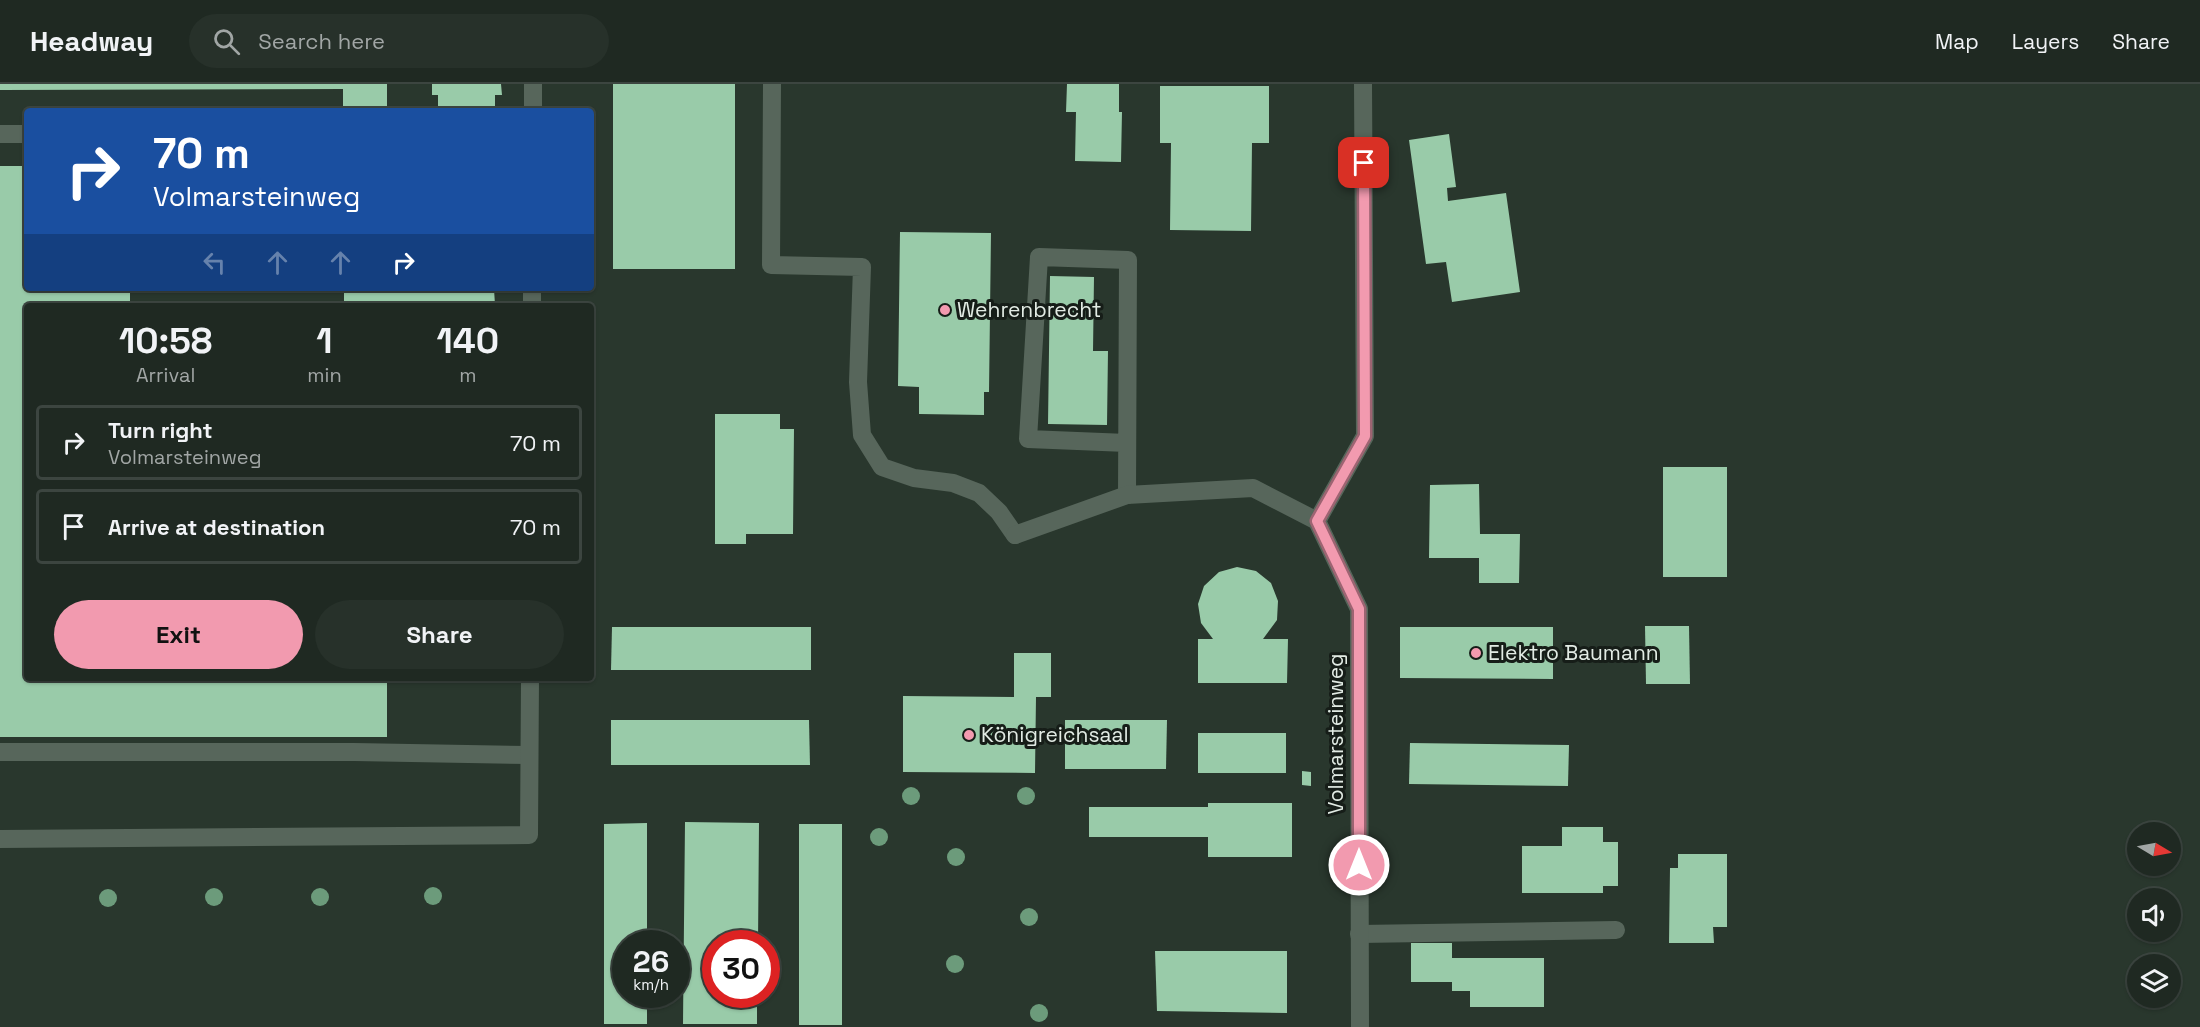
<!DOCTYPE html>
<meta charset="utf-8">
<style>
:root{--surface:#1f2922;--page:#27312a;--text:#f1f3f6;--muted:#a1a6a5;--line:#3c4540;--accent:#f29aaf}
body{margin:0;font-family:"Space Grotesk",sans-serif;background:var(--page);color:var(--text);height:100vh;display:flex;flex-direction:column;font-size:22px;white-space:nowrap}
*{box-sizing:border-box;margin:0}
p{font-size:20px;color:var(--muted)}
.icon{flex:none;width:33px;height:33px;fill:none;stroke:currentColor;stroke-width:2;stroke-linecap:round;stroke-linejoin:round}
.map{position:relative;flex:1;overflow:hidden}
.sheet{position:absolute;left:24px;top:219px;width:570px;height:378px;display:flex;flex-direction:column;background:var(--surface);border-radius:6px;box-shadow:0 2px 4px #0004,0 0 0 2px var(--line)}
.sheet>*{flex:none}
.banner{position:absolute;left:24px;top:24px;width:570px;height:183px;border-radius:6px;box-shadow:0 2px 4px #0004,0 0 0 2px var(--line);background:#1a4fa0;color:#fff;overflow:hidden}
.needle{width:39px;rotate:100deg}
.fabs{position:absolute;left:2127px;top:738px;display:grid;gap:12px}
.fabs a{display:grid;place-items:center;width:54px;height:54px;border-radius:50%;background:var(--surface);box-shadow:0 2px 4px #0004,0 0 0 2px var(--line);font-size:30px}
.speed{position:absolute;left:612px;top:846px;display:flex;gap:12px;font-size:30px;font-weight:700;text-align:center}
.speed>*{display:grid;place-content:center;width:78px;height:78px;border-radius:50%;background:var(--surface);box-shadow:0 2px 4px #0004,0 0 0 2px var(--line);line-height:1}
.speed small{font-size:15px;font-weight:400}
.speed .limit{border:9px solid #d22;background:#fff;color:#111}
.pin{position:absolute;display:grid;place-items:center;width:51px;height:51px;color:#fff;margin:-26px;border-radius:12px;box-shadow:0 3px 9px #0006}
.me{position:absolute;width:66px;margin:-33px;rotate:0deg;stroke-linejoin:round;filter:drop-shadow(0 0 4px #0008)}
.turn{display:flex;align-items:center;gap:21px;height:126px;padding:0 30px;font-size:27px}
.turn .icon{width:78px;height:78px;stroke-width:2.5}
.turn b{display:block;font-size:42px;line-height:51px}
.lanes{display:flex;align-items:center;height:57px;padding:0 30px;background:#0003;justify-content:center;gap:30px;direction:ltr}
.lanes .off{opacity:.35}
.eta{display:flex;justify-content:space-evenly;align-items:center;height:102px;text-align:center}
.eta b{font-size:36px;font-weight:600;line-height:42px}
.button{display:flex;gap:12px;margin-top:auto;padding:12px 30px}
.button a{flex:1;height:69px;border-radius:36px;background:var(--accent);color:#111;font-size:24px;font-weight:600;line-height:69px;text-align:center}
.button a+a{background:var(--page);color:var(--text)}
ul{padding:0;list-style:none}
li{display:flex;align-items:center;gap:18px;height:75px;margin:0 12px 9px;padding:0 18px;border:3px solid var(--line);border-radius:6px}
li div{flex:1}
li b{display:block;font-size:22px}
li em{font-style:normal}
header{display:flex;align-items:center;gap:36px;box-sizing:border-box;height:84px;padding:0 30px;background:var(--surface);border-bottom:2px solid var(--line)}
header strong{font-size:28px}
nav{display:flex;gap:33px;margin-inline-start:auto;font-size:21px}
.search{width:420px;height:54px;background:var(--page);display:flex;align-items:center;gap:15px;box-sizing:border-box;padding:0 21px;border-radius:33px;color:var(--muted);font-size:22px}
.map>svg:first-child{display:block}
.building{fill:#99cba9}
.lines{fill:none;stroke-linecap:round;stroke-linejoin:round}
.lane{stroke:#57665b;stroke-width:18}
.street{stroke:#57665b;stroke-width:18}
.tree{fill:#6c9b7b}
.route-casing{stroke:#9d6472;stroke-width:15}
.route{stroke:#f29aaf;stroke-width:10}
.poi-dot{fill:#f29aaf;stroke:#161d18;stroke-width:2}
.labels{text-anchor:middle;stroke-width:6;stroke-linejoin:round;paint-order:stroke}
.poi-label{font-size:21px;fill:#e2ebe4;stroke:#161d18;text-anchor:start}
.street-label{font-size:21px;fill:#e2ebe4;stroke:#161d18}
</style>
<header>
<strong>Headway</strong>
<div class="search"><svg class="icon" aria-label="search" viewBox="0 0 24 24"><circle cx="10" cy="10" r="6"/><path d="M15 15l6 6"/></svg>Search here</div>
<nav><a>Map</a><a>Layers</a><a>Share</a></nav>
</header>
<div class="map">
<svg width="2200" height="943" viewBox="0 0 2200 943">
<rect width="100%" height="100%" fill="#29372d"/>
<g class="building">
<polygon points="0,0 387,0 387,27 343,27 343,5 0,6"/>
<polygon points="432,0 501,0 502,11 495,11 495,27 438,27 438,11 432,11"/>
<rect x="613" y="0" width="122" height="185"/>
<polygon points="1067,0 1119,0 1119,28 1122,28 1121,78 1075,77 1076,28 1066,28"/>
<polygon points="1160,2 1269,2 1269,59 1252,59 1251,147 1170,146 1171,59 1160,59"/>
<polygon points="1449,50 1456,103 1447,104 1448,117 1506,109 1520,208 1452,218 1446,178 1426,180 1409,56"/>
<polygon points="0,82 27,82 27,204 130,204 130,222 27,222 27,594 387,594 387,653 0,653"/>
<polygon points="900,148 991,149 989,308 984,308 984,331 919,330 919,303 898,302"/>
<polygon points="1050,192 1094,193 1093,267 1108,267 1107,341 1048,340"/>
<polygon points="344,204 494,204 495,222 344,222"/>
<polygon points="715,330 780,330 780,345 794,345 793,450 746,450 746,460 715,460"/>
<rect x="1663" y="383" width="64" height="110"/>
<polygon points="1479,400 1480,450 1520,450 1519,499 1479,499 1479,474 1429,474 1430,401"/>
<polygon points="1237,483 1256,487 1271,499 1278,517 1277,536 1263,555 1288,555 1287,599 1198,599 1198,555 1213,555 1201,539 1198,520 1204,502 1219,488"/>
<polygon points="1645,542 1689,542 1690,600 1646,600"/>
<polygon points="612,543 811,543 811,586 611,586"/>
<polygon points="1400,543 1553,543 1553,595 1400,594"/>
<polygon points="1014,569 1051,569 1051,613 1036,613 1035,689 903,688 903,612 1014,613"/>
<polygon points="611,636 809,636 810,681 611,681"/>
<polygon points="1065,636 1167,636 1166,685 1065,685"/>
<rect x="1198" y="649" width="88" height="40"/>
<polygon points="1410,659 1569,661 1568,702 1409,700"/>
<polygon points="1302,687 1311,688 1311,702 1302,701"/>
<polygon points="1208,719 1292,719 1292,773 1208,773 1208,753 1089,753 1089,723 1208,723"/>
<polygon points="685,738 759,739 758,860 716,860 716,910 757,910 757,940 683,940"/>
<polygon points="647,739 647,860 626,860 626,910 647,910 647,940 604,940 604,740"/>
<rect x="799" y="740" width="43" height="201"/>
<polygon points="1562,743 1603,743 1603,758 1618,758 1618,802 1603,802 1603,809 1522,809 1522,762 1562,762"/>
<polygon points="1678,770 1727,770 1727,843 1713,843 1714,859 1669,859 1670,784 1678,784"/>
<polygon points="1411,859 1452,859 1452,874 1544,874 1544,923 1470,923 1470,907 1452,907 1452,898 1411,898"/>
<polygon points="1155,867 1287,867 1287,929 1157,927"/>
</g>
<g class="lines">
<g class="lane">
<polyline points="772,0 771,181 862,183 858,298 862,351 882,383 914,394 953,399 979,409 999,428 1015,451"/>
<polyline points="533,27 533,0"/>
<polyline points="0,50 27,50"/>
<polyline points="532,222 532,204"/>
<polyline points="1127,411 1128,176 1039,173 1028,355 1127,359"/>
<polyline points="0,668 354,668 529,671"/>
<polyline points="0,755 529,751 530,594"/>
<polyline points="1359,850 1616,846"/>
</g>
<g class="street">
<polyline points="1317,437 1365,352 1363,0"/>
<polyline points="1015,451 1127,411 1253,404 1317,437 1359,525 1360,943"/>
</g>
</g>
<g class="tree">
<circle cx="911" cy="712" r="9"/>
<circle cx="1026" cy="712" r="9"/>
<circle cx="879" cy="753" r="9"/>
<circle cx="956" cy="773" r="9"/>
<circle cx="433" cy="812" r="9"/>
<circle cx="214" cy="813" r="9"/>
<circle cx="320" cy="813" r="9"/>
<circle cx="108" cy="814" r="9"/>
<circle cx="1029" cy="833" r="9"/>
<circle cx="955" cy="880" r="9"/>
<circle cx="1039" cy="929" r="9"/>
</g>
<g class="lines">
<g class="route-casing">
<polyline id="route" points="1359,781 1359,525 1317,437 1365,352 1364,79"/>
</g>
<use href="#route" class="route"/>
</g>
<g class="poi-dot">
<circle cx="945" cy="226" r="6"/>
<circle cx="1476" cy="569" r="6"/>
<circle cx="969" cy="651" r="6"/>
</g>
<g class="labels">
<g class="poi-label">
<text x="957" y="233">Wehrenbrecht</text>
<text x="1488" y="576">Elektro Baumann</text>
<text x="981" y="658">Königreichsaal</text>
</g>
<g class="street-label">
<text transform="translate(1336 650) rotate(-90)" y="7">Volmarsteinweg</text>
</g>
</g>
</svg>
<div class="fabs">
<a><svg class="needle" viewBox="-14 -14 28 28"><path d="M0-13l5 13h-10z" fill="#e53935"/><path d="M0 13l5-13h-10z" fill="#a1a6a5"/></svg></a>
<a><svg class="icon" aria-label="sound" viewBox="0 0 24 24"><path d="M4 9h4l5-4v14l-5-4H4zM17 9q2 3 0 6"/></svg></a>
<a><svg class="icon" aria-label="layers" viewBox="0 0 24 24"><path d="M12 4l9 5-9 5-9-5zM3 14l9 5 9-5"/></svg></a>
</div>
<div class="speed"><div>26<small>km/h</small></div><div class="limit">30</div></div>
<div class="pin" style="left:1364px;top:79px;background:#d93025"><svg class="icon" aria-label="arrive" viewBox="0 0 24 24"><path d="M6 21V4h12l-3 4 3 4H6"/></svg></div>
<svg class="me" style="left:1359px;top:781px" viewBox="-20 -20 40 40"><circle r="17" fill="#f29aaf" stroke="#fff" stroke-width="3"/><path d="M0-11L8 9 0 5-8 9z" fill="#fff"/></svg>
<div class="banner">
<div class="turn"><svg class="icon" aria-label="right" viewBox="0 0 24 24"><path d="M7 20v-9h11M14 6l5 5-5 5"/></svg><div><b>70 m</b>Volmarsteinweg</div></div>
<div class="lanes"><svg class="icon off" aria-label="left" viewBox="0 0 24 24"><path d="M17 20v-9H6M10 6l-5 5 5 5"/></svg><svg class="icon off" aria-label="ahead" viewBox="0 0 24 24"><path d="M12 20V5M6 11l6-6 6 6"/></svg><svg class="icon off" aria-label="ahead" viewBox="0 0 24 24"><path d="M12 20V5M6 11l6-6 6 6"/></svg><svg class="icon" aria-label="right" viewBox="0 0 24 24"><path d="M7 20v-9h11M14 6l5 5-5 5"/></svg></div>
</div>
<section class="sheet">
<div class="eta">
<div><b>10:58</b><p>Arrival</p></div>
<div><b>1</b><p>min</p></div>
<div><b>140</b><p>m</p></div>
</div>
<ul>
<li><svg class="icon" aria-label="right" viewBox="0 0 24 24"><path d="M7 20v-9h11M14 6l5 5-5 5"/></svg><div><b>Turn right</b><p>Volmarsteinweg</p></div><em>70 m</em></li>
<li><svg class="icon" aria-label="arrive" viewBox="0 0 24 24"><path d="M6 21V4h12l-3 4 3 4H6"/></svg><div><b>Arrive at destination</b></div><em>70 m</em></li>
</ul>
<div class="button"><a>Exit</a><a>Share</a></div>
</section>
</div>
